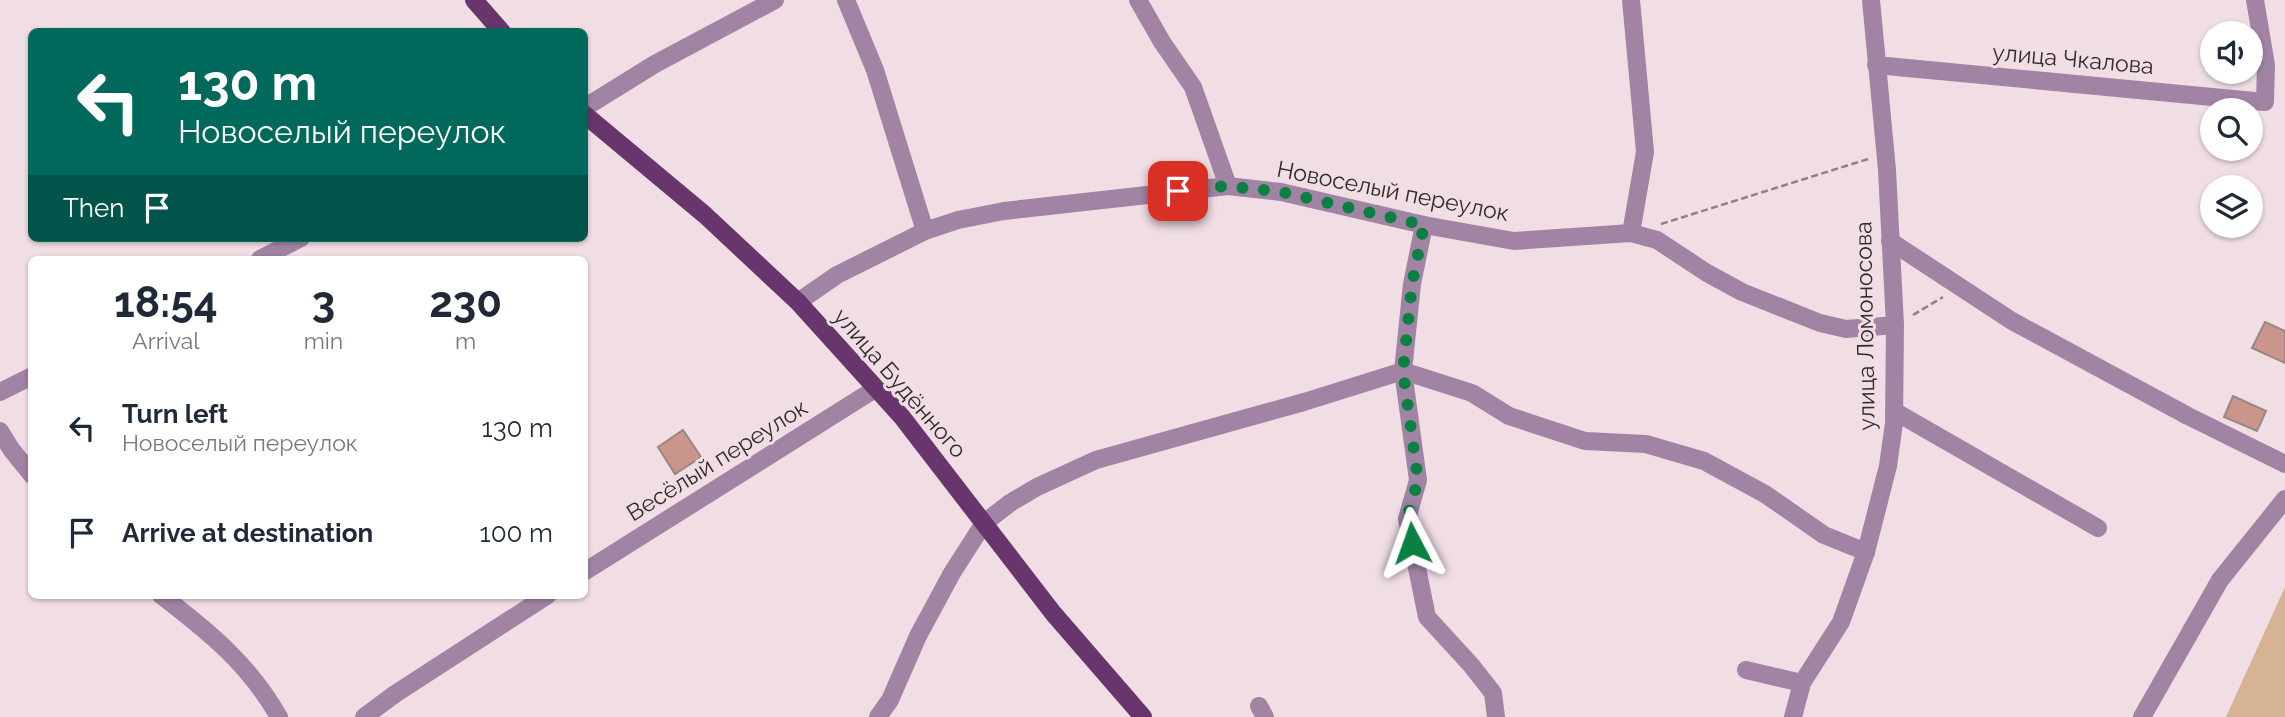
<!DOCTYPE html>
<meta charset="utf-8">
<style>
:root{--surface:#fff;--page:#f6f6f7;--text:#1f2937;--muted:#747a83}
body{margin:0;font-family:Raleway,sans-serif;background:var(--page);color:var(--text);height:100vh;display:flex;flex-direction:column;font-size:26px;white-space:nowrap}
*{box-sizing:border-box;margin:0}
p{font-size:23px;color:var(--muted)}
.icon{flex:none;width:38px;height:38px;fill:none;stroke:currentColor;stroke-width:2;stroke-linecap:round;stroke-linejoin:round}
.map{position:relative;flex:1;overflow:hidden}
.details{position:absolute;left:28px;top:256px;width:560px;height:343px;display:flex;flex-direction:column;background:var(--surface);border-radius:10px;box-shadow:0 2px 5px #0004}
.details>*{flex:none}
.guide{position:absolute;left:28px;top:28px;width:560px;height:214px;border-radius:10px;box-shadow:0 2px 5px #0004;background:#00695c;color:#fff;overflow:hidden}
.tools{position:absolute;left:2200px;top:21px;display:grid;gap:14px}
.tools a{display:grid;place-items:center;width:63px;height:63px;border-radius:50%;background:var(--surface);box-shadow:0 2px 5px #0004;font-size:35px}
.pin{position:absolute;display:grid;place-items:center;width:60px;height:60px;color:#fff;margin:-30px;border-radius:14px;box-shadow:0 4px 10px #0006}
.me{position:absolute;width:77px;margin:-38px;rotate:356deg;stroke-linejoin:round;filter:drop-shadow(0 0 5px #0008)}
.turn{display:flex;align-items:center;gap:24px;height:147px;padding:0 35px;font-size:32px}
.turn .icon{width:91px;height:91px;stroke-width:2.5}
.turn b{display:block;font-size:49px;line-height:60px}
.then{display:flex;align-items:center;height:66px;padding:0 35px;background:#0003;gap:14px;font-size:26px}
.eta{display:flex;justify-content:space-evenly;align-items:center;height:119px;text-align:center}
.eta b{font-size:42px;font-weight:700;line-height:49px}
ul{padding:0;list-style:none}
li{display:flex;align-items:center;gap:21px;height:105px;padding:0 35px}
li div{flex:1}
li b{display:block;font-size:26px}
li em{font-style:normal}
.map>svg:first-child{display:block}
.green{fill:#d5b394}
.building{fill:#ca958b;stroke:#988784;stroke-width:2}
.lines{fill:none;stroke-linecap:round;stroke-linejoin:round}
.path{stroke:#8d8185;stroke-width:2.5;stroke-dasharray:7 3.5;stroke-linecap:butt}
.minor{stroke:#a184a3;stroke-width:18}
.major{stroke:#68356c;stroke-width:18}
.route{stroke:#0b8043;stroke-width:12;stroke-dasharray:0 21.6}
.labels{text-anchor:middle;stroke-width:6;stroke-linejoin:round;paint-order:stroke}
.street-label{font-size:23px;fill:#312b2d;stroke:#f0dee4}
</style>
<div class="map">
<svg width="2285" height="717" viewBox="0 0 2285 717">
<rect width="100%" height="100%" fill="#f0dee4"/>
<polygon class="green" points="2285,587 2285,717 2226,717"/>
<g class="building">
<polygon points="2265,322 2285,331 2285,363 2252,348"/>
<polygon points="2233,396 2266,411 2257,431 2224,417"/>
<polygon points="683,430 701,457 675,474 658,447"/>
</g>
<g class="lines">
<g class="path">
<polyline points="1661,224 1868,159"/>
<polyline points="1913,315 1943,297"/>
</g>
<g class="minor">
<polyline points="846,0 875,70 925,231"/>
<polyline points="1138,0 1162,42 1193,87 1228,186"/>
<polyline points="1631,0 1645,152 1631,233"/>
<polyline points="1876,65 2265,102 2266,65 2255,0"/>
<polyline points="584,108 655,64 775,0"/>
<polyline points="1424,225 1412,284 1403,371 1418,480 1407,519 1427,617 1471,665 1493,693 1496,717"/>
<polyline points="1890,241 2012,321 2188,416 2285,464"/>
<polyline points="260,259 301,238"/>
<polyline points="798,302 837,275 925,231 958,220 1004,211 1228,186 1281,192 1424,225 1514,241 1631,233 1657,240 1707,273 1742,292 1820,323 1846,329 1895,325"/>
<polyline points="0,392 32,376"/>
<polyline points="1894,411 2098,528"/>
<polyline points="0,431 11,449 32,475"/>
<polyline points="584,572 875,389"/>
<path d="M161,595c48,37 87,68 118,122"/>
<polyline points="1746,670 1802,683"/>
<polyline points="1259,706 1265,717"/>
<polyline points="364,717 395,694 548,595"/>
<polyline points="878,717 890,700 918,636 952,573 984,523 1010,503 1037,487 1096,460 1304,402 1403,371 1472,393 1509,416 1585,441 1646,444 1704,461 1765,494 1824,535 1866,552"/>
<polyline points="1793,717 1802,683 1841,622 1866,552 1888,466 1894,423 1895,325 1887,170 1871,0"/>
<polyline points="2142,717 2220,580 2285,499"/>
</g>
<g class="major">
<polyline points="474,0 502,32"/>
<polyline points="584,114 705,215 798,302 902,417 1053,613 1143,717"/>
</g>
</g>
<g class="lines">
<polyline class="route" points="1178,191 1227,186 1281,192 1424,225 1412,284 1403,371 1418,480 1407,519 1412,543"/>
</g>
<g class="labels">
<g class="street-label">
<text transform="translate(2073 59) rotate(5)" y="8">улица Чкалова</text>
<text transform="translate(1393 191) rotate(11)" y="8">Новоселый переулок</text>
<text transform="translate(1865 326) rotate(-91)" y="8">улица Ломоносова</text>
<text transform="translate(900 383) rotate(49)" y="8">улица Будённого</text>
<text transform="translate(717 460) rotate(-32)" y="8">Весёлый переулок</text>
</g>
</g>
</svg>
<div class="tools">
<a><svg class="icon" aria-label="sound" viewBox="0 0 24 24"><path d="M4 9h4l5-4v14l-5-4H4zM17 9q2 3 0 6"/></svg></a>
<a><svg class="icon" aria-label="search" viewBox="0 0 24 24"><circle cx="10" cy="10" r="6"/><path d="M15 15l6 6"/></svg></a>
<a><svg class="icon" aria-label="layers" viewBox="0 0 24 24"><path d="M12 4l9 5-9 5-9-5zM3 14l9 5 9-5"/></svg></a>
</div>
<div class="pin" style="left:1178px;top:191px;background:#d93025"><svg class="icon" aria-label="arrive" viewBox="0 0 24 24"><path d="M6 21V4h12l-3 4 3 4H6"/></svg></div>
<svg class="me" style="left:1412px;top:543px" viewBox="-20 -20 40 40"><path d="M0-17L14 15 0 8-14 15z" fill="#0b8043" stroke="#fff" stroke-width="4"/></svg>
<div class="guide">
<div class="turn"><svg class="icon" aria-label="left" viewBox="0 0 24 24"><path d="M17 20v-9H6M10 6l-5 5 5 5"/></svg><div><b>130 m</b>Новоселый переулок</div></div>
<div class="then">Then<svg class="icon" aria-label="arrive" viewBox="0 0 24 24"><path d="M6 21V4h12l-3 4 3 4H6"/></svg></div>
</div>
<section class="details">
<div class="eta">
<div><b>18:54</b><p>Arrival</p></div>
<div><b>3</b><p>min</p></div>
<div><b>230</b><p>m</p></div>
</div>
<ul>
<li><svg class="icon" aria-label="left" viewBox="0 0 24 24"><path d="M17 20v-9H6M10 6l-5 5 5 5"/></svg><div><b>Turn left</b><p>Новоселый переулок</p></div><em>130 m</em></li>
<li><svg class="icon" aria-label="arrive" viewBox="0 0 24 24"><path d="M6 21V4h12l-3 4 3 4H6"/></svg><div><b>Arrive at destination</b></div><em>100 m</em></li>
</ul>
</section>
</div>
